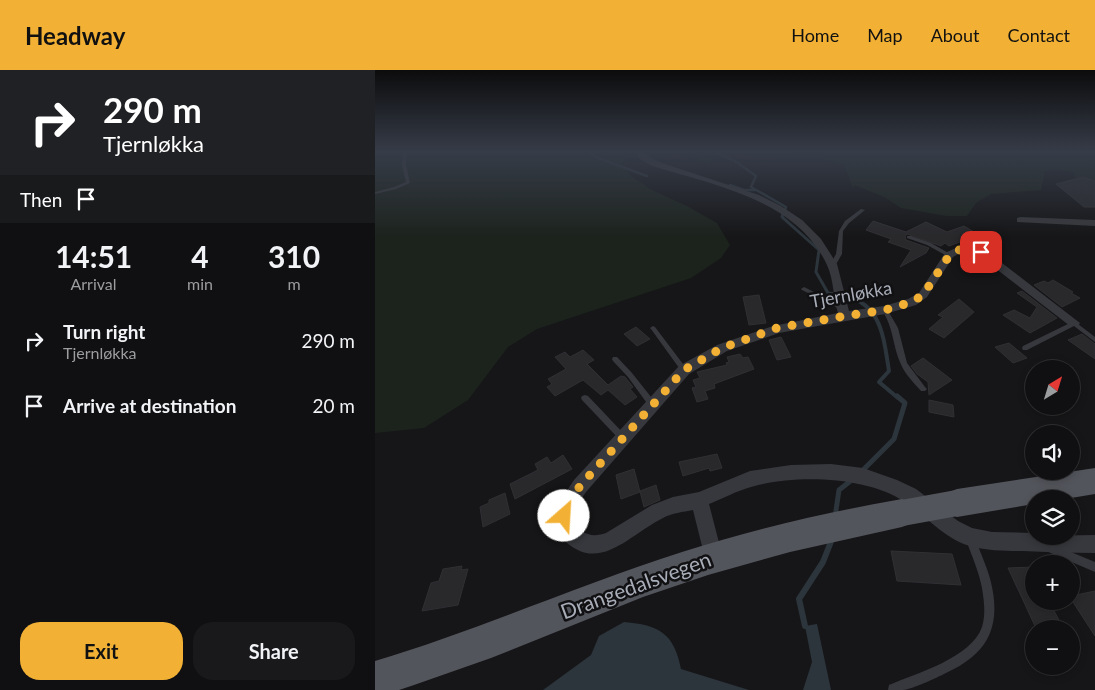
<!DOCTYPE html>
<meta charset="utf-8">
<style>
:root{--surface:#101012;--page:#19191b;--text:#f1f3f6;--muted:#9c9d9f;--line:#303032;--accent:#f2b134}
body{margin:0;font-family:Lato,sans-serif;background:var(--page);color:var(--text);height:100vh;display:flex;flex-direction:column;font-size:19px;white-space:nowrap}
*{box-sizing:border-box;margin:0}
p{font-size:16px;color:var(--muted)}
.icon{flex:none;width:28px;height:28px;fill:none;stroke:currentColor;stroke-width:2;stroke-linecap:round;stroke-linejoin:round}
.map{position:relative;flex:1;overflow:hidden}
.sheet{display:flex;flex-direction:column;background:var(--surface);width:375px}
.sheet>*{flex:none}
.banner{background:#202124;color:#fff;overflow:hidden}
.needle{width:32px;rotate:38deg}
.controls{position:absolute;left:650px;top:290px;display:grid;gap:10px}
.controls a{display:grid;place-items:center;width:55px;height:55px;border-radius:50%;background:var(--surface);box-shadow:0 2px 8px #0003,0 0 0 1px var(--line);font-size:25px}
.pin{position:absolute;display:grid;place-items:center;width:42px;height:42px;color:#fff;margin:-21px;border-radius:10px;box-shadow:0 2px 8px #0006}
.me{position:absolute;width:55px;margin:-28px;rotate:26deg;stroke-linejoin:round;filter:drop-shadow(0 0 4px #0008)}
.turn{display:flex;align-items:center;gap:18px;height:105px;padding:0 20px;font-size:22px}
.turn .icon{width:65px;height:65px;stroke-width:2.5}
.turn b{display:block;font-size:35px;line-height:42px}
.then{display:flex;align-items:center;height:48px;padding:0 20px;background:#0003;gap:10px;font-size:19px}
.eta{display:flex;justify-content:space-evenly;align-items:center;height:85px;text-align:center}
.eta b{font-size:30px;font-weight:700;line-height:35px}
.button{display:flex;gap:10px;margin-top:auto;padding:10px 20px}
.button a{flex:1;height:58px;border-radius:20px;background:var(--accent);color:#111;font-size:20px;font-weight:700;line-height:58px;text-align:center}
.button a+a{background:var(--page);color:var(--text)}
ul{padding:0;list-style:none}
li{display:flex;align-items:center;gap:15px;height:65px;padding:0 20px}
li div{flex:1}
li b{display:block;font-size:19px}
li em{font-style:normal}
header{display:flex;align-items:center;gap:30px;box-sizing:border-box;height:70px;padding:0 25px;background:var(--accent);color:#111}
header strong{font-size:24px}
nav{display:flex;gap:28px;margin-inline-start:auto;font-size:18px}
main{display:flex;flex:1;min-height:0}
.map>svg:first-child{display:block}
.green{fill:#1c231d}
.water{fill:#2c353c}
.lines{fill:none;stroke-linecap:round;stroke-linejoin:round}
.stream-far4{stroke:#2c353c;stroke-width:2.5}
.stream-far3{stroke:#2c353c;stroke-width:3}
.stream-far2{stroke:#2c353c;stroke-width:4}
.stream-far1{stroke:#2c353c;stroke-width:5}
.stream{stroke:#2c353c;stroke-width:6}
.building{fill:#29292c;stroke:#303034}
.service{fill:#37383d;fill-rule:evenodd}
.minor{fill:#37383d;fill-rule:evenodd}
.primary{fill:#53555c;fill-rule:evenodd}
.primary-bridge{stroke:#53555c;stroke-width:26}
.route{stroke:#f2b134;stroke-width:9;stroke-dasharray:0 16.2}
.labels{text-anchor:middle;stroke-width:5;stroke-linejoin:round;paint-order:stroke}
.street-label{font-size:18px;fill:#a8adb8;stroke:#111113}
.near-street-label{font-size:21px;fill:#a8adb8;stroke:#111113}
</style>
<header>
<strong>Headway</strong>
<nav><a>Home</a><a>Map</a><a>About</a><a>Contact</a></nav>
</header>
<main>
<section class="sheet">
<div class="banner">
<div class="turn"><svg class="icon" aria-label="right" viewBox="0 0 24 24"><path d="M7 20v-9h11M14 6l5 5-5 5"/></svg><div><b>290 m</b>Tjernløkka</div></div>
<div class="then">Then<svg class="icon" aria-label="arrive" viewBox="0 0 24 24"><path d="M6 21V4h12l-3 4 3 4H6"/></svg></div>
</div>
<div class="eta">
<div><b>14:51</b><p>Arrival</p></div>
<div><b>4</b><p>min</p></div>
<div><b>310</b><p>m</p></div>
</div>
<ul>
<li><svg class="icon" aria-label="right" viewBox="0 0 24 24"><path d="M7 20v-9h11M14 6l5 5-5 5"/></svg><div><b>Turn right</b><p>Tjernløkka</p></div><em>290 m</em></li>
<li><svg class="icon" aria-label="arrive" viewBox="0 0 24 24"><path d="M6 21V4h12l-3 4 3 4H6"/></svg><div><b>Arrive at destination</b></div><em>20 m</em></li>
</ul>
<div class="button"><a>Exit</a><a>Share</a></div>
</section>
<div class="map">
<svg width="720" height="620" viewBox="0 0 720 620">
<rect width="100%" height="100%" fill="#161618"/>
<polygon class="green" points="0,81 720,81 720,111 699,107 699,102 679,99 670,101 666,120 616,124 601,133 592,146 571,146 526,138 509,127 480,115 478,118 469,94 454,90 416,89 362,83 349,85 333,92 302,84 276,90 253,88 246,93 256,106 277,120 312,136 342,153 355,175 346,188 316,208 162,259 133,277 93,330 49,358 0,363"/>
<g class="water">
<path d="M249,552c35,3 50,11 57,47l68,21h-206l48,-35 8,-19z"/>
<polygon points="442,554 456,620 428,620 437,592 430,556"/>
</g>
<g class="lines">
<g class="stream-far4">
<polyline points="213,81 223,88 272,106"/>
<polyline points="337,81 360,91 381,106 376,117 411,137 408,145"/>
<polyline points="355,115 369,120 380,120"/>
</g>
<polyline class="stream-far3" points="408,144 407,147 444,180 441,202 453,223 470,225"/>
<path class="stream-far2" d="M461,224c45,6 47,39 53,77l-10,11 19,16"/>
<g class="stream-far1">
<polyline points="486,402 519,369 530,333 522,326"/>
<polyline points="460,447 464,420 478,409"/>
</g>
<polyline class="stream" points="430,556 424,529 448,492 457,469"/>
</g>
<g class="building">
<polygon points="708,107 720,111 720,137 709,137 681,114"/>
<polygon points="498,151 531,162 551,152 572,162 589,156 604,165 574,176 570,173 566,176 532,164 530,166 531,170 554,178 551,183 525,197 536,180 513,172 516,169 491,160"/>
<polygon points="678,210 698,222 696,223 705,228 687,237 659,215 669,211 673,213"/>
<polygon points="647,221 682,248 655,263 628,245 639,240 655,248 662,237 642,223"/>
<polygon points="384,225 391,253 374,255 368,227"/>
<polygon points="584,229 599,242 569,268 554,259 568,247 563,245"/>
<polygon points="261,257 275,269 262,276 249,264"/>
<polygon points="707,264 720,274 720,289 693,270"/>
<polygon points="406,267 416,287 402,290 394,270"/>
<polygon points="634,273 652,288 638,293 620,277"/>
<polygon points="208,280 219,290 212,294 233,315 246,306 250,307 258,317 255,319 262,327 250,335 233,320 226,325 208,310 180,326 172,317 177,314 173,309 191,299 180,287 190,282 195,287"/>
<polygon points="365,284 368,288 373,287 379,299 339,314 340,318 330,321 333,329 322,332 317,318 321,317 318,310 325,308 322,302 352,295 351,293 354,292 352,287"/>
<polygon points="548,288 577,310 554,325 553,312 542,304 536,296"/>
<polygon points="554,330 578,335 579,347 554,342"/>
<polygon points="342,384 347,398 335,401 334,398 308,406 304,392"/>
<polygon points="188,385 197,399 140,429 135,414 163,400 160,394 172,387 176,393"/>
<polygon points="259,399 265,422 246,429 241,405"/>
<polygon points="281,415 285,430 269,437 265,421"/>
<polygon points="130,423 135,444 108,457 105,437 114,433 114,430"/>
<polygon points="516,481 577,484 586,515 522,511"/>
<polygon points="87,496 86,500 93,499 83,535 47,541 56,513 64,511 68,499"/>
<polygon points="659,497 659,531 674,531 686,554 660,556 633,498"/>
<polygon points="720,521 720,566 696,529 696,526"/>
</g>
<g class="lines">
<g class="service">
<polygon points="28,81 32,81 31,95 35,113 21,119 0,124 0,122 19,117 31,112 27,95"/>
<polygon points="486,139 490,140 474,153 468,161 467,184 460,196 456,196 455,195 461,184 464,161 470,151"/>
<polygon points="532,166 536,166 556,173 577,185 574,187 572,186 552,175 532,168"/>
<polygon points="429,217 469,237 470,238 467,240 427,220 426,219"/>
<path d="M510,238l2,1 11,19 9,35 18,24 2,2 -2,2h-4c-8,-9 -17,-18 -21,-29 -8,-19 -6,-33 -18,-52z"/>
<polygon points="699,251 720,267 720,272 699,256 652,280 648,280 647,278 648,276"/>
<polygon points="278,256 280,257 311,298 312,300 311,302 307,302 276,259 275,258"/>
<polygon points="238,287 242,287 257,303 280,332 281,334 280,336 274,336 253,307 238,291 237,289"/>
<polygon points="210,325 213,326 250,365 251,367 250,369 247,370 244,369 207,330 206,328 207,326"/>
<path d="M596,465l3,2 2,3c5,15 13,31 16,47 9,43 -7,68 -46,86 -10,5 -33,16 -43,17 -5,0 -10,0 -15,0l1,-5c28,-12 82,-27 93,-58 4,-13 2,-26 0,-39 -3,-16 -10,-32 -16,-48l2,-3z"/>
<polygon points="674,473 720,492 720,502 671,481 669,478 671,475"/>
</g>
<g class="minor">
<path d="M257,81h8l19,11 100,33 22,11 21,14 19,19 16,25 12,47 35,-5 24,-7 11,-6 26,-40 15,-7 25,4 95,73 -2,3h-8l-92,-71 -16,-3 -9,5 -26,40 -11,8 -31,9 -106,19 -52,18 -38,23 -103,118 -10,15 -3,16c10,11 18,15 33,10l46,-28 21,-8 26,-5 51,-21 41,-6 40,-1 32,4 34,12 19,9 42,32 14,7 20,4 42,1v3l61,-1v18c-24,0 -48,-1 -72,-2 -17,0 -35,0 -53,-5 -25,-7 -44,-30 -65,-44 -38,-26 -111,-28 -154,-15 -15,4 -29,12 -42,17l14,54 -2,7 -7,2 -7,-2 -2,-7 -12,-48c-10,2 -21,3 -30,8 -36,18 -66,59 -103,18 -15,-16 5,-42 14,-56l105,-114 38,-21 56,-19 65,-13c-5,-15 -4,-33 -11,-48 -31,-66 -111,-79 -174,-99l-10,-5z"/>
<polygon points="645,147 720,150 720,156 642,152 642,148"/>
</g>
<g class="primary">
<polygon points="720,398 720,424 690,429 659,429 659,434 582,447 572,443 568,433 572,423 582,419"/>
<path d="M527,429l10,4 4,10 -4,10 -10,4 -112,25 -82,23 -65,22 -152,61 -77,27 -15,5h-24v-29c104,-31 203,-76 307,-109 72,-23 146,-40 220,-53z"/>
</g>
<polyline class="primary-bridge" points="527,443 582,433"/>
</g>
<linearGradient id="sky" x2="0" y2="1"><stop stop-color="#0c0c0d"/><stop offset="0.49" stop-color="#363c48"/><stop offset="1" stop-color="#363c48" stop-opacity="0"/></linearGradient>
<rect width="720" height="167" fill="url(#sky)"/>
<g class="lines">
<path class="route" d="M189,446l4,-12 12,-18 104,-116 38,-22 55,-20 68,-12 40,-6 27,-8 11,-7 26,-39c11,-10 20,-7 32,-4"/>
</g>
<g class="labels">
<g class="street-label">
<text transform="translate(476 225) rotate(-10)" y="6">Tjernløkka</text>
</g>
<g class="near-street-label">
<text transform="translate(261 516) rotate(-20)" y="7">Drangedalsvegen</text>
</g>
</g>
</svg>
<div class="controls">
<a><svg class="needle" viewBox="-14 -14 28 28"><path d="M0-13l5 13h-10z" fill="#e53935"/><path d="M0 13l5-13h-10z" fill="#9c9d9f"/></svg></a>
<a><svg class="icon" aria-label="sound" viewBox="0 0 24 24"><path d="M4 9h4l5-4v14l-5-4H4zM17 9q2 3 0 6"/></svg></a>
<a><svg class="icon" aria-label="layers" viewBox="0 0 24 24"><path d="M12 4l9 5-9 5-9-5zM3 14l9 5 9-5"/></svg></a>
<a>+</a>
<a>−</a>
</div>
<div class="pin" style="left:606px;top:182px;background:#d93025"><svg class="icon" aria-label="arrive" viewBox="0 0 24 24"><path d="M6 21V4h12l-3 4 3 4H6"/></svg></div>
<svg class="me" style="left:189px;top:446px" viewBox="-20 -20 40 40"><circle r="19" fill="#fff"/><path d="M0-13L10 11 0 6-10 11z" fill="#f2b134"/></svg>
</div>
</main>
